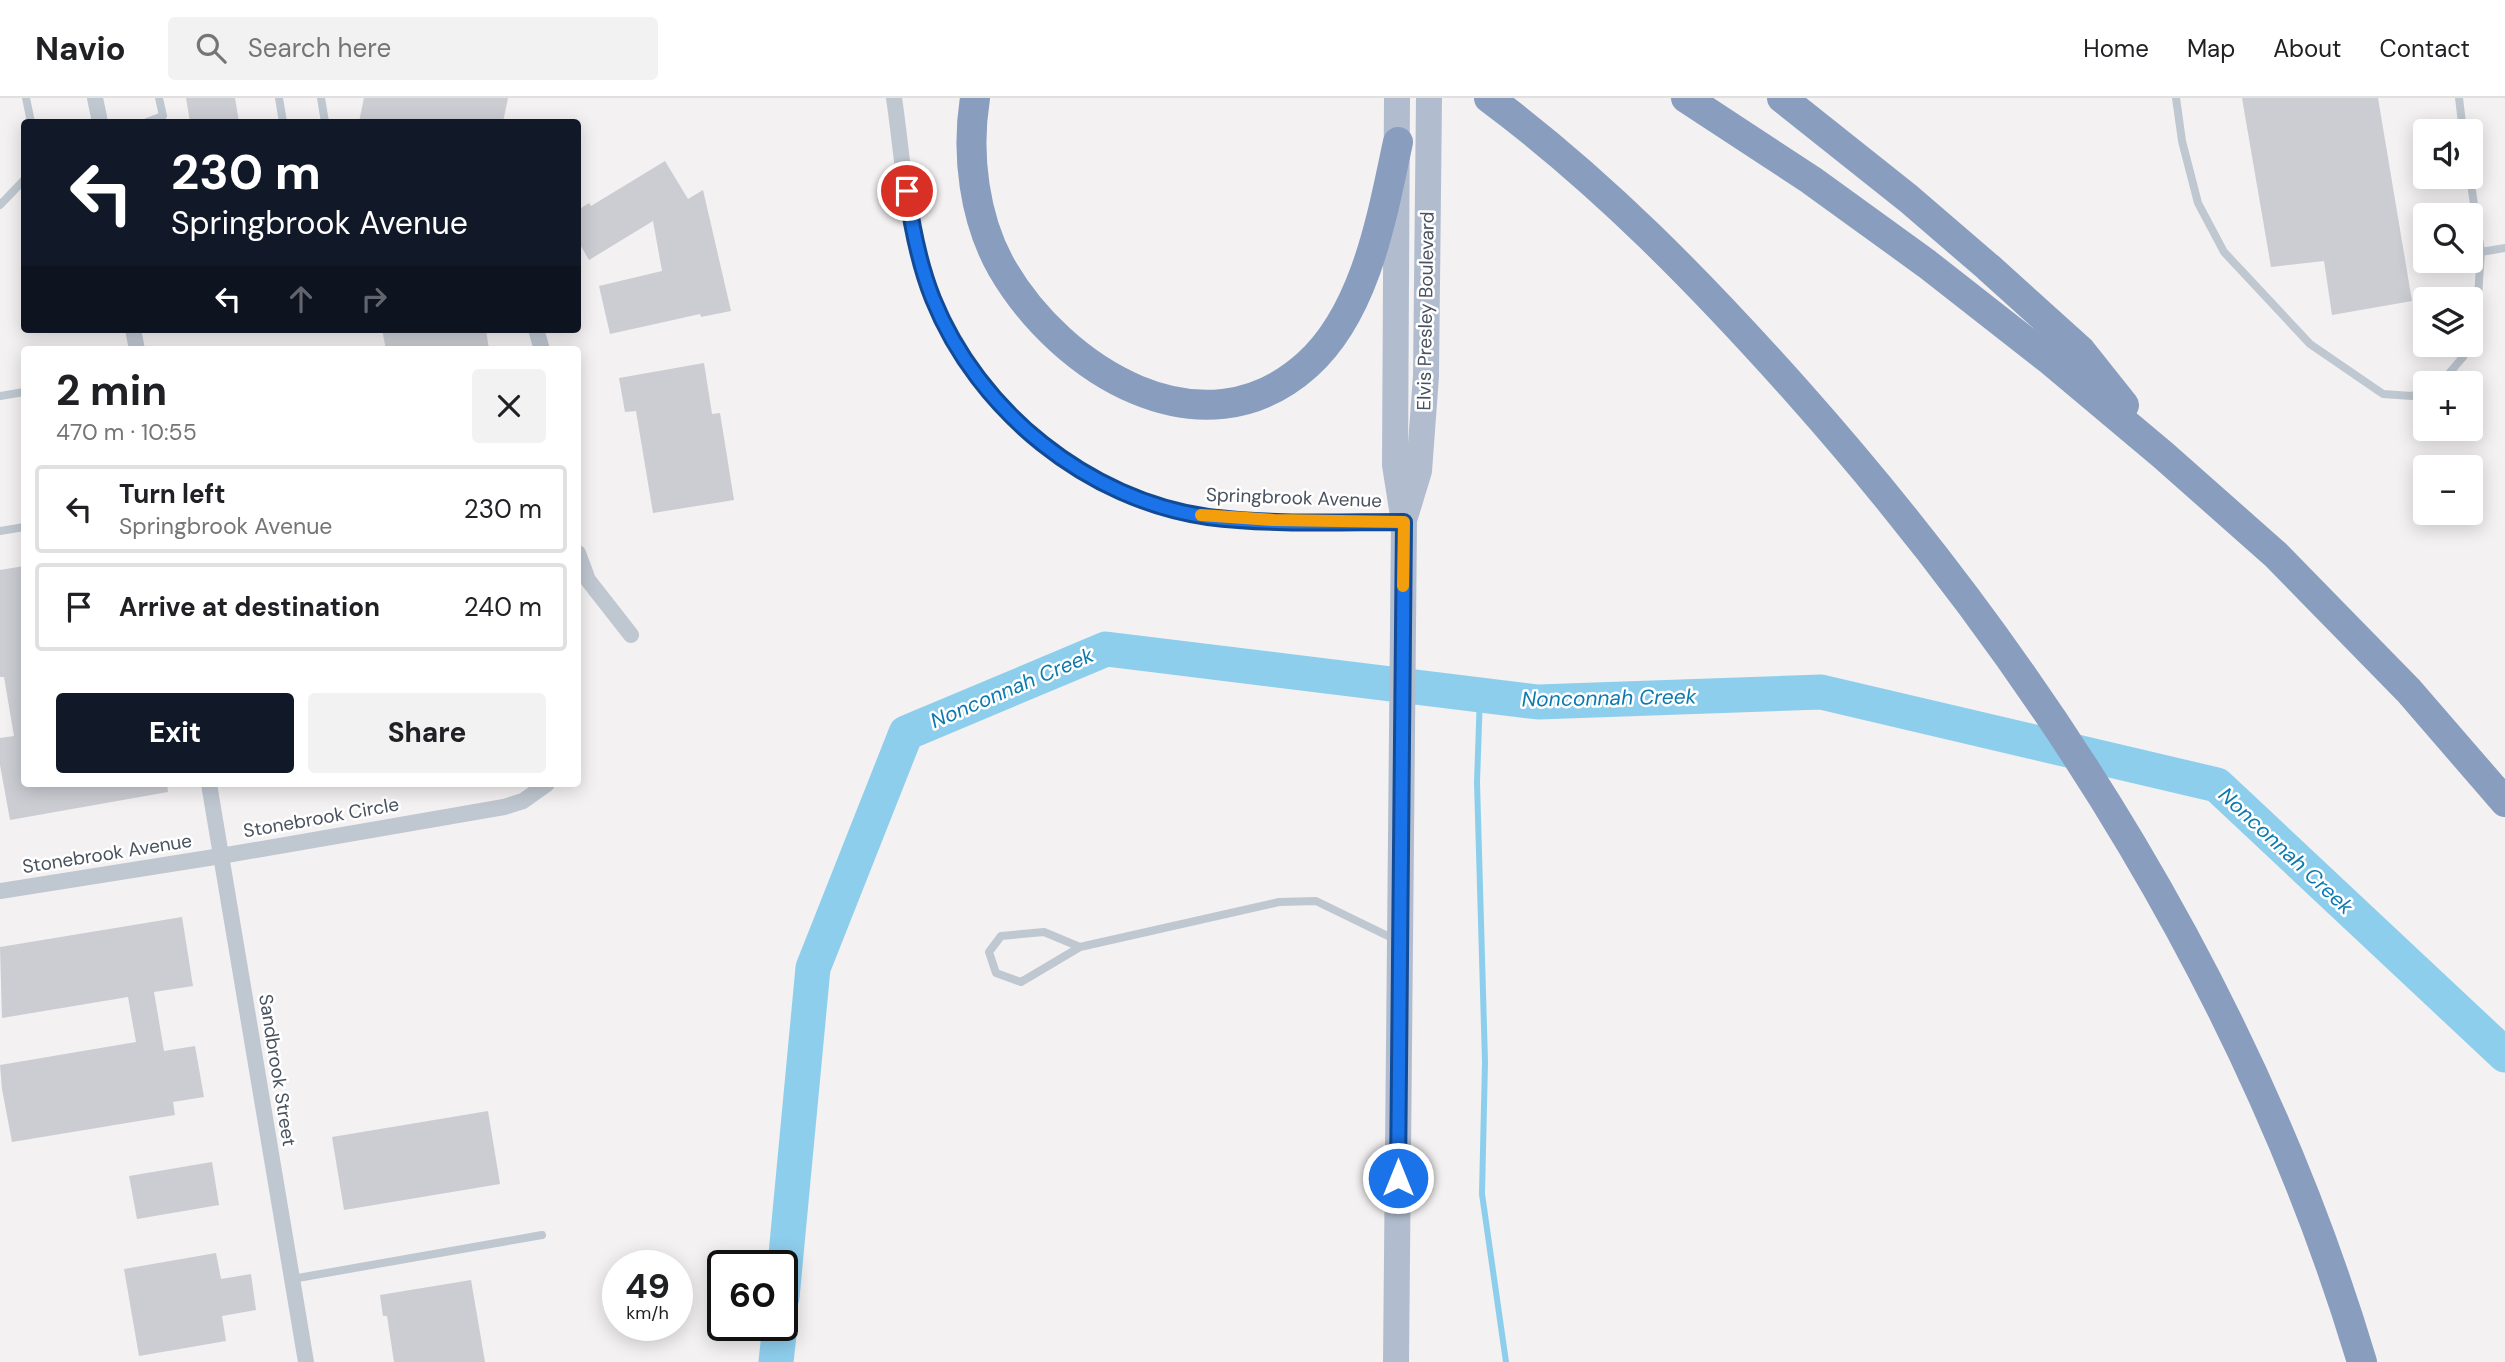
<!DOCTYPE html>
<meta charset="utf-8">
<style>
:root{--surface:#fff;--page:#f2f2f2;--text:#202124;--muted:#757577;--line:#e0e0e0;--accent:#111827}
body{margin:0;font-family:"DM Sans",sans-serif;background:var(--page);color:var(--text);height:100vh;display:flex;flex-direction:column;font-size:26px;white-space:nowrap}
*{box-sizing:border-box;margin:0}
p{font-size:23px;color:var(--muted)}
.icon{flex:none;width:38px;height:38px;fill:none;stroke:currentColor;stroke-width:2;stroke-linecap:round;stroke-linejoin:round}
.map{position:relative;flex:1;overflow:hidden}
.drawer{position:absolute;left:21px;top:248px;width:560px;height:441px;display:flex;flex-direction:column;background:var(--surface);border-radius:7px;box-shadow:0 4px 18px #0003}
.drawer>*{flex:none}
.hud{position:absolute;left:21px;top:21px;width:560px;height:214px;border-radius:7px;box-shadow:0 4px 18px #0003;background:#111827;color:#fff;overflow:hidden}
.controls{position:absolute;left:2413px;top:21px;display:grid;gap:14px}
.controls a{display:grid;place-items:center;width:70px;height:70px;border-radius:7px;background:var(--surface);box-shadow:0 4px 18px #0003;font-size:35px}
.speed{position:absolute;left:602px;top:1152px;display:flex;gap:14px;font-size:35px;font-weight:700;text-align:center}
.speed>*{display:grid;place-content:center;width:91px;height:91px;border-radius:50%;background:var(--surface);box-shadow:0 4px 18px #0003;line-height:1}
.speed small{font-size:18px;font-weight:400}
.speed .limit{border:4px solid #111;border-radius:10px;background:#fff;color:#111}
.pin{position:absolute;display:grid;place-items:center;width:60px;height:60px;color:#fff;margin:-30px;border:4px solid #fff;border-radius:50%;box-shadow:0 2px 7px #0007}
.me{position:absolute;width:77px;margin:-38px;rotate:0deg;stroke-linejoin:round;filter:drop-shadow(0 0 5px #0008)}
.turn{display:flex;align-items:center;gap:24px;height:147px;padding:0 35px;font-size:32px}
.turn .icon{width:91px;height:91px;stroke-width:2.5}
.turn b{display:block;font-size:49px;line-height:60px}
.lanes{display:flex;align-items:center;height:66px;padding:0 35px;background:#0003;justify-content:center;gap:35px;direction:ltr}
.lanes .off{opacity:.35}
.round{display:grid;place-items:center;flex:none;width:74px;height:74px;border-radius:7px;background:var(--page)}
.head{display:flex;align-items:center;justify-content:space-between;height:119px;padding:0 35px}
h1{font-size:42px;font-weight:700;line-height:52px}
.cta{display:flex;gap:14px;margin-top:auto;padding:14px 35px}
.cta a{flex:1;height:80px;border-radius:7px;background:var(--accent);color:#fff;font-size:28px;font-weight:700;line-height:80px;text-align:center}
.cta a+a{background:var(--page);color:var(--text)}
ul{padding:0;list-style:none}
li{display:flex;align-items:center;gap:21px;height:88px;margin:0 14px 10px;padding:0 21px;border:4px solid var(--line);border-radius:7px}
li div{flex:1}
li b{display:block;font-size:26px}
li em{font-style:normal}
header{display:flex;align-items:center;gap:42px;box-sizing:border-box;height:98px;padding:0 35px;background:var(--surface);border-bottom:2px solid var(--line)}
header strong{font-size:33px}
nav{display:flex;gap:38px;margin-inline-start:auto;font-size:24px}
.search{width:490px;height:63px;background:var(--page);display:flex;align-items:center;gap:18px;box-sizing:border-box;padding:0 24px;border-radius:7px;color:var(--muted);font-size:26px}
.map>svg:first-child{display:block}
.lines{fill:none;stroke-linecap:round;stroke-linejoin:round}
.stream{stroke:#8eceed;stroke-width:6}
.river{stroke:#8eceed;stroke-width:35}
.building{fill:#cbcdd3}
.lane{stroke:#bfc7d0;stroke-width:8}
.street{stroke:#bfc7d0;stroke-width:16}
.primary{stroke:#b1bdcf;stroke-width:26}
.highway{stroke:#899dbf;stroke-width:30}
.route-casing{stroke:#114b97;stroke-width:18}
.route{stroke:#1a73e8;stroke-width:12}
.slow{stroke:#f59e0b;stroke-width:12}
.labels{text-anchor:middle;stroke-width:5;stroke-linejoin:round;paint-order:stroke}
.street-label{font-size:19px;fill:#49525f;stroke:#fff}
.water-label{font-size:21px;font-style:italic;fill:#0c7aaf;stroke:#fff}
</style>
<header>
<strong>Navio</strong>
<div class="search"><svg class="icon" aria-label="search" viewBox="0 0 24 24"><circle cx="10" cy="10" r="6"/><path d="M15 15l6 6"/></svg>Search here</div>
<nav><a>Home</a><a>Map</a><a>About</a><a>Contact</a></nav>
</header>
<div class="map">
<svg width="2505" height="1264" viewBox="0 0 2505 1264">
<rect width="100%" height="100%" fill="#f3f1f1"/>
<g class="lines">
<polyline class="stream" points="1480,597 1477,684 1485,964 1482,1096 1506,1264"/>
<g class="river">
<polyline points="782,1199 813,870 906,635 1106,551 1538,604 1821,594 2217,687 2505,957"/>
<polyline points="776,1264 780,1227"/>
</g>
</g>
<g class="building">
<polygon points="186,0 235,0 239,24 190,24"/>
<polygon points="364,0 508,0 503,24 359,24"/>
<polygon points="2242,0 2378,0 2412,203 2332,217 2324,163 2271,169"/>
<polygon points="665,63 688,101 703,92 731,213 701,219 700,216 610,236 599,188 662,173 653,123 589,162 578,143 578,112 589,105 591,108"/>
<polygon points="382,231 486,231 489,252 386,252"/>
<polygon points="704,265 712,316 720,315 734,402 653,415 636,313 625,314 619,280"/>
<polygon points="24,468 24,686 167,686 168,694 10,722 0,667 0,640 14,638 4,579 0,579 0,472"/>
<polygon points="182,819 193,888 154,894 164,953 195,948 204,999 173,1004 175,1017 12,1044 2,991 0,967 136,944 128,899 2,920 0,849"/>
<polygon points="488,1013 500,1086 344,1112 332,1039"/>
<polygon points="212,1064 219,1107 137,1121 129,1078"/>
<polygon points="216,1155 221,1181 251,1176 256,1212 222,1218 226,1243 139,1258 124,1171"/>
<polygon points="471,1182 485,1264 394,1264 387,1218 383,1218 380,1197"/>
</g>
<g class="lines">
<g class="lane">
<polyline points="26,0 31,24"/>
<polyline points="279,0 283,24"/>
<polyline points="321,0 325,24"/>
<polyline points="2176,0 2182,43 2198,105 2224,154 2310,246 2383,296 2412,298 2426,292"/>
<polyline points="2459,0 2463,33"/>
<polyline points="147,24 163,18 159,0"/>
<polyline points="2470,79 2481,154 2505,150"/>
<polyline points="0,107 24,82"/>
<polyline points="2471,233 2477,213 2481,154"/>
<polyline points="2441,285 2463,259 2467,247"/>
<polyline points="0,298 24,294"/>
<polyline points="0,433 24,429"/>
<polyline points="1080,849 1021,884 996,875 989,854 1001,838 1044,834 1080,849 1279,804 1316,803 1394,841"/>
<polyline points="292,1181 542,1137"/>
</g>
<g class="street">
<polyline points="95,0 100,24"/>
<path d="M894,0c8,54 11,110 26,162 38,130 151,238 288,257 64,8 131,4 196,5"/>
<polyline points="133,231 137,252"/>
<polyline points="536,231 542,252"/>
<polyline points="578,455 588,482 631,537"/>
<polyline points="209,686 306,1264"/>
<polyline points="0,793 221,758 504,709 523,703 547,686"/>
</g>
<g class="primary">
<polyline points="1405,419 1419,373 1426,278 1429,0"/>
<polyline points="1396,1264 1404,424 1395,367 1397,0"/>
</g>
<g class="highway">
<path d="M975,0c-9,56 -1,121 27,170 59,102 200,191 305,97 59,-53 75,-149 91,-223"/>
<path d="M1489,0c114,85 212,186 306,291 251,282 458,609 567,973"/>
<polyline points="1686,0 1811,82 1927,166 2051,263 2163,357 2276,457 2409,593 2505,704"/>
<polyline points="1782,0 1909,101 1988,169 2081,253 2124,307"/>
</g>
</g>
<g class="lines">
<g class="route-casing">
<path id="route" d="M907,93c5,37 12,73 26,108 45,112 155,201 275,218 64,8 131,5 196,5l-6,656"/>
</g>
<use href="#route" class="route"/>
<polyline class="slow" points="1201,417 1274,422 1404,424 1403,488"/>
</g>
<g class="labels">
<g class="street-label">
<text transform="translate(1425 213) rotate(-89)" y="7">Elvis Presley Boulevard</text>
<text transform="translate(1294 399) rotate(2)" y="7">Springbrook Avenue</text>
<text transform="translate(321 719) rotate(-10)" y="7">Stonebrook Circle</text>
<text transform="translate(107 755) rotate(-9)" y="7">Stonebrook Avenue</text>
<text transform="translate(278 972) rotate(81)" y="7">Sandbrook Street</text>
</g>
<g class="water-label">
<text transform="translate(1012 590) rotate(-23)" y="7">Nonconnah Creek</text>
<text transform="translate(1609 600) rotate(-1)" y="7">Nonconnah Creek</text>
<text transform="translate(2286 753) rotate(43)" y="7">Nonconnah Creek</text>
</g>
</g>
</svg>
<div class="controls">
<a><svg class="icon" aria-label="sound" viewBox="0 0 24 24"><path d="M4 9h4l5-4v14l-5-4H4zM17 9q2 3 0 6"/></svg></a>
<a><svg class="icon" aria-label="search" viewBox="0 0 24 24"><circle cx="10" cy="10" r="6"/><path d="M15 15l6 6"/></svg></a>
<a><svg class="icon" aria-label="layers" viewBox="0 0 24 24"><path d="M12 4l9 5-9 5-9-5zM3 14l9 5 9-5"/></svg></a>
<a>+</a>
<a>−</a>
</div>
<div class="speed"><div>49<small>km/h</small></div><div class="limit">60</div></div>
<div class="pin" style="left:907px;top:93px;background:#d93025"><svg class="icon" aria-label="arrive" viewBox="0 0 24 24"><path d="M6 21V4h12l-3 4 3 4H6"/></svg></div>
<svg class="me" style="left:1398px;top:1080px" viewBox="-20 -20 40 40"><circle r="17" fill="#1a73e8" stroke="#fff" stroke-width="3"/><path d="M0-11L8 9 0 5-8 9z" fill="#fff"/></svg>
<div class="hud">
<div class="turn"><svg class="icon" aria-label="left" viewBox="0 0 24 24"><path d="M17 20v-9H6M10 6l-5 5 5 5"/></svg><div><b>230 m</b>Springbrook Avenue</div></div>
<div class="lanes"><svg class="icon" aria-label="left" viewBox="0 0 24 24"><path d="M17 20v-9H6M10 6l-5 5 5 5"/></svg><svg class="icon off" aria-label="ahead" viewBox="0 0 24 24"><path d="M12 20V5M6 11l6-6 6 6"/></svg><svg class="icon off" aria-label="right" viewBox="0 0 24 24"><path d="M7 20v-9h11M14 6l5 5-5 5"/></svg></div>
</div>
<section class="drawer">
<div class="head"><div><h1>2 min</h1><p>470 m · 10:55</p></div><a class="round"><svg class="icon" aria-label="close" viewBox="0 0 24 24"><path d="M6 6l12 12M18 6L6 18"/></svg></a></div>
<ul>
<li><svg class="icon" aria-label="left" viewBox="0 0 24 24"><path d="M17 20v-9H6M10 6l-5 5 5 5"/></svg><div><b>Turn left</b><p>Springbrook Avenue</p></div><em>230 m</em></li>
<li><svg class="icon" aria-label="arrive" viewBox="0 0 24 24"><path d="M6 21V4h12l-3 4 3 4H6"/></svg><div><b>Arrive at destination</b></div><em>240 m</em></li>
</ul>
<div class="cta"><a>Exit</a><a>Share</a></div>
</section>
</div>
